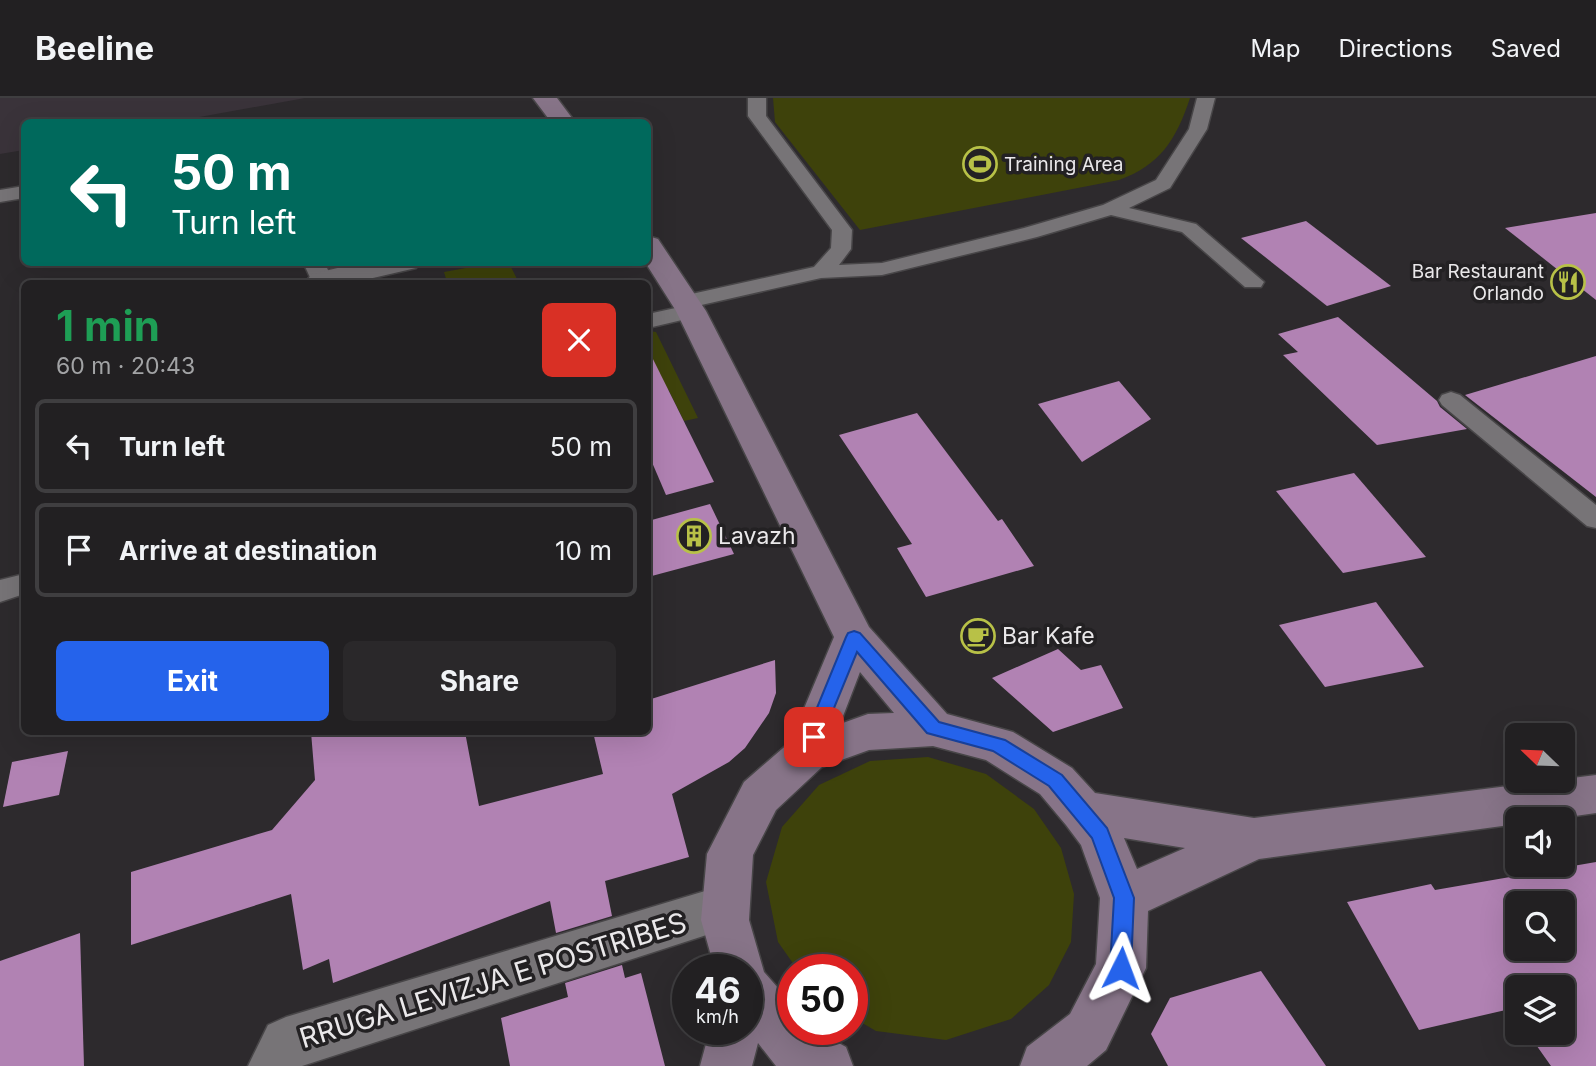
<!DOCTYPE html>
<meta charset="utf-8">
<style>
:root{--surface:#222022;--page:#2a282a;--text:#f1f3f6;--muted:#a2a3a5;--line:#3f3e40;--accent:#2563eb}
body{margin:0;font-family:Inter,sans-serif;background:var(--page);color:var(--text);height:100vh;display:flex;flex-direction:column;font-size:26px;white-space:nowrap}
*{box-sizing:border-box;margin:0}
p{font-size:23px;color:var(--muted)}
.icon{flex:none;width:38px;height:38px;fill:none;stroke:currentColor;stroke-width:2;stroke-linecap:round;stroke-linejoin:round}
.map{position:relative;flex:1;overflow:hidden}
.details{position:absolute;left:21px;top:182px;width:630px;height:455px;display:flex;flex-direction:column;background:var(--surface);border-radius:10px;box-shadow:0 7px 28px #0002,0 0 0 2px var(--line)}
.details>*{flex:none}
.top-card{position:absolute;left:21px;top:21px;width:630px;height:147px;border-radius:10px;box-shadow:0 7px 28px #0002,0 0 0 2px var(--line);background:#00695c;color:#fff;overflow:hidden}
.needle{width:46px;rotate:293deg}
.tools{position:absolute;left:1505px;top:625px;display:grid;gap:14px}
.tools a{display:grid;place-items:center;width:70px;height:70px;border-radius:10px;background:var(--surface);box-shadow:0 7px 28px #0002,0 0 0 2px var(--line);font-size:35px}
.speed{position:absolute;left:672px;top:856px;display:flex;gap:14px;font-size:35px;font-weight:700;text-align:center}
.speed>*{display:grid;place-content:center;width:91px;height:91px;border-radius:50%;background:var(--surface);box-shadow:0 7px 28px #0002,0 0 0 2px var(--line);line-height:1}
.speed small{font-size:18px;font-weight:400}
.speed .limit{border:10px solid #d22;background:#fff;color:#111}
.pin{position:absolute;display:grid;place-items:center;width:60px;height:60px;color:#fff;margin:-30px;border-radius:14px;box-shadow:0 4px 10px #0006}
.me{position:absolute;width:77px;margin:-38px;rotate:3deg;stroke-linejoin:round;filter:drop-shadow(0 0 5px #0008)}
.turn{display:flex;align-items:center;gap:24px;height:147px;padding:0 35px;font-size:32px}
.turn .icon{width:91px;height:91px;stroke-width:2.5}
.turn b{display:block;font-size:49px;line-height:60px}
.round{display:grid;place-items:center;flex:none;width:74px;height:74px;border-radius:10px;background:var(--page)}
.overview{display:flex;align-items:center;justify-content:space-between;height:119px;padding:0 35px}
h1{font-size:42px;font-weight:700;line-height:52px;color:#1e9e55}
.button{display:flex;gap:14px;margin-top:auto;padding:14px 35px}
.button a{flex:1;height:80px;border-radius:10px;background:var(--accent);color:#fff;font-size:28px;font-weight:700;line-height:80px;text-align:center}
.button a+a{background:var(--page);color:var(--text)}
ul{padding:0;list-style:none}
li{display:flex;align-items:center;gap:21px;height:94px;margin:0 14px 10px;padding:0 21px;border:4px solid var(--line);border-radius:10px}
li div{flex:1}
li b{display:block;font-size:26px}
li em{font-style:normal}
header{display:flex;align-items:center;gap:42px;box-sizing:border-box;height:98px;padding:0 35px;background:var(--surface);border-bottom:2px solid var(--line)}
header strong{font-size:33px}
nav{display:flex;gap:38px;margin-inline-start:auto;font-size:24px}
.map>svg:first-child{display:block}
.built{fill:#3a333a}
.green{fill:#3e420b}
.building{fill:#b182b3;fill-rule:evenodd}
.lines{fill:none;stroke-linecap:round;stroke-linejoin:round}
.lane-casing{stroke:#484648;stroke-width:3}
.street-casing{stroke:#484648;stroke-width:3}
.secondary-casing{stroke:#484648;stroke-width:3}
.lane{fill:#777477;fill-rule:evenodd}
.street{fill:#777477;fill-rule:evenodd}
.secondary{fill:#877488;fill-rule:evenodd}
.route{fill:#2563eb;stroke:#184099;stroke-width:2}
.labels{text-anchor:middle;stroke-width:7;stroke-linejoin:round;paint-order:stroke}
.far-poi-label{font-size:19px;fill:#eae8ea;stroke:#232123;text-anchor:start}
.poi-label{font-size:23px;fill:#eae8ea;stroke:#232123;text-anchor:start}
.near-street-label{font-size:28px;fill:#eae8ea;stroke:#232123}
</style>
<header>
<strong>Beeline</strong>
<nav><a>Map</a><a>Directions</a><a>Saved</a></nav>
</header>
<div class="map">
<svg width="1596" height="968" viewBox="0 0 1596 968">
<rect width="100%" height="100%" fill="#2d2a2d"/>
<polygon class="built" points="0,0 305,0 172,24 24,24 24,52 0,56"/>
<g class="green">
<path d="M773,0h417c-14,42 -30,67 -71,82l-259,50 -85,-108z"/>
<polygon points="493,165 509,165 519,185 439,185 447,184 444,174"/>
<polygon points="648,233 656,234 698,320 684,323 668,291 659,292 648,267"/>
<polygon points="928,659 986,676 1034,711 1061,750 1074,796 1071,844 1049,887 1011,921 946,942 876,933 852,919 852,872 797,871 778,844 766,784 782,729 819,687 870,663"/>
</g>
<g class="building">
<polygon points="1596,115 1596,202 1505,130"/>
<polygon points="1306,123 1391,188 1327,208 1241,140"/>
<polygon points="1338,219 1437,303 1440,309 1467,331 1377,347 1283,257 1298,254 1278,236"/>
<polygon points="648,251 714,384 666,397 648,355"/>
<polygon points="1596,258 1596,399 1465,297"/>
<polygon points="1119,283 1151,321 1082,364 1038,306"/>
<polygon points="917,315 998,423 1002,421 1034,468 926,499 897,450 912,446 839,337"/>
<polygon points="1354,375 1426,459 1343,475 1276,393"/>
<polygon points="710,406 734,456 648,479 648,423"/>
<polygon points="1376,504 1424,569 1325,589 1279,527"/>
<polygon points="1058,551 1081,572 1101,567 1123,610 1053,634 992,580"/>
<polygon points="775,562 776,595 769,615 745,650 729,664 672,696 689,759 605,783 612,818 556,835 550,803 333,885 329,861 303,872 291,796 131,847 131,774 272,732 315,682 311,634 465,634 479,708 603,676 593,634 648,634 648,602"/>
<polygon points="68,653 59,697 3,709 12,664"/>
<path d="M1596,764v204h-45l-24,-34h36v-45h-46v32l-7,-10 -91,21 -72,-128 84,-18 4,6zM1517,805h46v45h-46z"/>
<polygon points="80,835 84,968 0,968 0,863"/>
<polygon points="622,867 625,880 641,875 665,968 510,968 501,920 568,899 565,885"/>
<polygon points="1261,873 1326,968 1168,968 1151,936 1170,900"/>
</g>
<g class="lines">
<g class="lane-casing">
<g id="lane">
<polygon points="748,0 766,0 766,18 852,132 851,151 839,167 882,165 1024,130 1103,107 1156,82 1189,31 1197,0 1215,0 1207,31 1170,90 1129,110 1196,126 1264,184 1261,189 1245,189 1182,134 1111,117 1037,139 882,177 821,180 697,208 702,213 699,218 648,230 648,216 680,209 675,204 678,199 814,169 831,150 832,132 748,18"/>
<polygon points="24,88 24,100 0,104 0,92"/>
<polygon points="303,164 324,164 335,186 313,186"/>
<polygon points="1451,294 1460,297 1596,407 1596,430 1587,428 1442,307 1439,302 1442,297"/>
<polygon points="24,476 24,496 0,504 0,482"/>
</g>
</g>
<g class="street-casing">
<g id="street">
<polygon points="363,164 420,164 416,170 347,186 310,186 307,182 312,176"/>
<polygon points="725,787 742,793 749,809 742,825 725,831 302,968 248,968 268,927 286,919"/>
</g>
</g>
<g class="secondary-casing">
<g id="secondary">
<polygon points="533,0 557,0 575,24 551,24"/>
<path d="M648,138l10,3 48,72 163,316 78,87 66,18 59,36 23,25 159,25 342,-43v38l-42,6h-37v5l-258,35 -111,52 -2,57 -40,82 -19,16h-67l7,-19 43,-33 26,-50 4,-66 -19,-53 -15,-20 -26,-31 -54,-34 -53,-14 -64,4 -47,17 -46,43 -23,45 -4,65 15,52 29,33v24h20l33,18 7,19h-77l-18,-23 -6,23h-52l10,-37h37v-59h-32l-14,-50 6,-66 37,-72 46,-40 44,-105 -158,-326 -31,-49h3zM860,574l34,41 -26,1 -28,10zM1124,740l61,10 -48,21z"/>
</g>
</g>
<use href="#lane" class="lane"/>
<use href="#street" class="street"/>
<use href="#secondary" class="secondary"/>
</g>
<polygon class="route" points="854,533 860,535 939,624 1005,642 1062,677 1107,730 1134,800 1131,870 1128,877 1121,880 1113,877 1110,870 1114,800 1092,740 1049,688 993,653 927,635 857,554 820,644 814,647 808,644 805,639 846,539 848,535"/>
<defs>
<g id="stadium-ring" transform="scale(1.75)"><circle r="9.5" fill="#232123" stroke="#b8c147" stroke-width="1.5"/><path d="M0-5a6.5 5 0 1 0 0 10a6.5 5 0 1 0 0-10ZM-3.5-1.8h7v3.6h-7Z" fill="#b8c147"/></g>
<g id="restaurant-ring" transform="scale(1.75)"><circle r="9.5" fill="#232123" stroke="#b8c147" stroke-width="1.5"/><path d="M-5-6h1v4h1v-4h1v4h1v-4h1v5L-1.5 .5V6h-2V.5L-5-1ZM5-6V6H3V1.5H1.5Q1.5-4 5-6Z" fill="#b8c147"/></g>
<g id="building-ring" transform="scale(1.75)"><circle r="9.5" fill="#232123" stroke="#b8c147" stroke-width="1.5"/><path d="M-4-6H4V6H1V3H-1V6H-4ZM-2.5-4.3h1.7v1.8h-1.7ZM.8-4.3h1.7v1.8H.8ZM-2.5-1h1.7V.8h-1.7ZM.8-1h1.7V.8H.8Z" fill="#b8c147"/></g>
<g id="cafe-ring" transform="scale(1.75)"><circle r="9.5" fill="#232123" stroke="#b8c147" stroke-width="1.5"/><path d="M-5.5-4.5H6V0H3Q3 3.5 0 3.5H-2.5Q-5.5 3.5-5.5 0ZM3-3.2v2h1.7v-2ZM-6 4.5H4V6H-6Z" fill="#b8c147"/></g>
</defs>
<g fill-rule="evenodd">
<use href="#stadium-ring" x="980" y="66"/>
<use href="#restaurant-ring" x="1568" y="184"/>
<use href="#building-ring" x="694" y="438"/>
<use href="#cafe-ring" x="978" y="538"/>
</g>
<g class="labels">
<g class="far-poi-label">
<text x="1004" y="73">Training Area</text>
<text x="1544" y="180" text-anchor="end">Bar Restaurant<tspan x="1544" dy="22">Orlando</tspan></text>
</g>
<g class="poi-label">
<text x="718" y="446">Lavazh</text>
<text x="1002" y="546">Bar Kafe</text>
</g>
<g class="near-street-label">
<text transform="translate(493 882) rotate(-17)" y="10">RRUGA LEVIZJA E POSTRIBES</text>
</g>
</g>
</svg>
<div class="tools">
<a><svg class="needle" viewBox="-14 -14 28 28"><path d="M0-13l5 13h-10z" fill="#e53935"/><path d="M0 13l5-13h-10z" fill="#a2a3a5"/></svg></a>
<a><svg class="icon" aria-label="sound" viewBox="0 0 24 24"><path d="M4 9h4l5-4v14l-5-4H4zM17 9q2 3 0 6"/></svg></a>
<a><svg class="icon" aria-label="search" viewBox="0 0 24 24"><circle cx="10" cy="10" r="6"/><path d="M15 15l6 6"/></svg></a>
<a><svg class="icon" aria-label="layers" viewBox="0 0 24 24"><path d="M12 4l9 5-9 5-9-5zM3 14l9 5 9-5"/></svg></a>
</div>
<div class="speed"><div>46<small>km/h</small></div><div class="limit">50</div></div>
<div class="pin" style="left:814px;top:639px;background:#d93025"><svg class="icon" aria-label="arrive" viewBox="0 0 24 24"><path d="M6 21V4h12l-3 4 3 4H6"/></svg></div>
<svg class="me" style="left:1121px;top:870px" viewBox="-20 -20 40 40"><path d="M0-17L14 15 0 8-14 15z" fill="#2563eb" stroke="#fff" stroke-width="4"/></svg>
<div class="top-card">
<div class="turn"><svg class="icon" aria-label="left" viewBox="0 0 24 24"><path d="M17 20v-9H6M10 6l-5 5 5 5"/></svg><div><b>50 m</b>Turn left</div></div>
</div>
<section class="details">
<div class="overview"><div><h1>1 min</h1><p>60 m · 20:43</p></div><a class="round" style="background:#d93025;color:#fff"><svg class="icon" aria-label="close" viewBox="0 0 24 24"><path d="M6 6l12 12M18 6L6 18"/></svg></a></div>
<ul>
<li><svg class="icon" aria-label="left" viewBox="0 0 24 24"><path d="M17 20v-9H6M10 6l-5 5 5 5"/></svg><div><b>Turn left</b></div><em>50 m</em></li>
<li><svg class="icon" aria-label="arrive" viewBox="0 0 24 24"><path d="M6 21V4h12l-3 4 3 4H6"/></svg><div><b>Arrive at destination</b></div><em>10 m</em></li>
</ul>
<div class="button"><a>Exit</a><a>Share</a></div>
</section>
</div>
